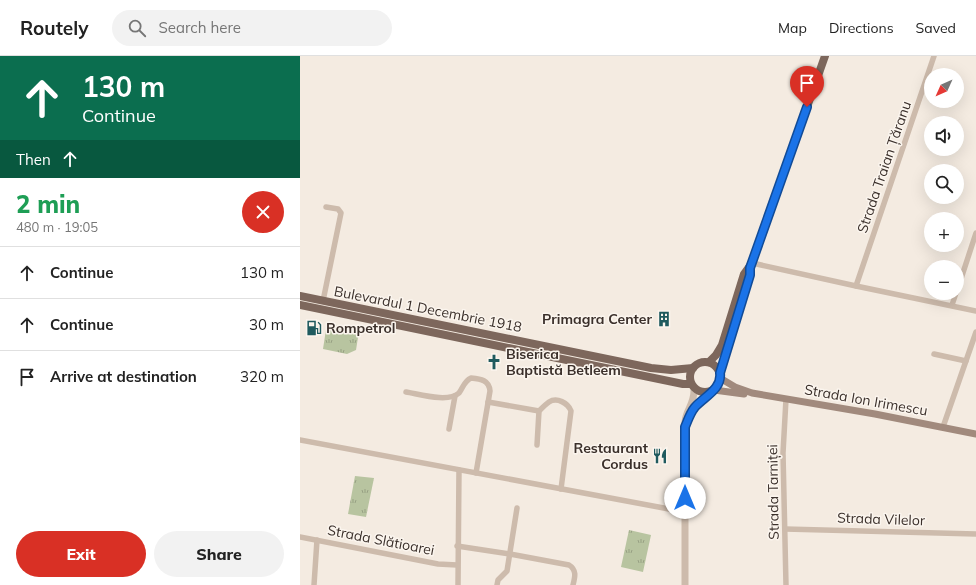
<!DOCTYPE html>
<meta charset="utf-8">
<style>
:root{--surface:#fff;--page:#f2f2f2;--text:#222;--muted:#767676;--line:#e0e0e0;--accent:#d93025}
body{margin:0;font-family:Mulish,sans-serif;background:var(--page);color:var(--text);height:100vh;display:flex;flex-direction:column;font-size:15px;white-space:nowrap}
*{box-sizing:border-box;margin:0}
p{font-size:13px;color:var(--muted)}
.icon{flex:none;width:22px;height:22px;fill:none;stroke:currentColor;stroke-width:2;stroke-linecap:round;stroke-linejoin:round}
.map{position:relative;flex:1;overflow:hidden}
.details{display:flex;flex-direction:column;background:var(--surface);width:300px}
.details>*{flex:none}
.guide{background:#0b6e4f;color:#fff;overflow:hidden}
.needle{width:26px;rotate:225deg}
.tools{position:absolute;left:624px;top:12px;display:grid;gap:8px}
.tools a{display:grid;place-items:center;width:40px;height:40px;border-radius:50%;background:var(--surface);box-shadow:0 4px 16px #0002;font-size:20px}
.pin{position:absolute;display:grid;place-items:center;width:34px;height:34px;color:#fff;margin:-41px -17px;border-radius:50% 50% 50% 0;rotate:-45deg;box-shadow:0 0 4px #0007}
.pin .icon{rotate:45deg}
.me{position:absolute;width:44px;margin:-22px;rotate:0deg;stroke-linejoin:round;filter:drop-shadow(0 0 3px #0008)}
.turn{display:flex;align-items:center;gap:14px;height:84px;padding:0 16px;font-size:18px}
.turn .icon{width:52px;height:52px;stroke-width:2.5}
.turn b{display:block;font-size:28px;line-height:34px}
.then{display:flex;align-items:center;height:38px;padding:0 16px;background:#0003;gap:8px;font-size:15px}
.round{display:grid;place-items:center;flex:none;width:42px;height:42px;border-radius:21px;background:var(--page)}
.overview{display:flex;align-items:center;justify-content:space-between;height:68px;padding:0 16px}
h1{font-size:24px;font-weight:800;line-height:30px;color:#1e9e55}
.button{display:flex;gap:8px;margin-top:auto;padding:8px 16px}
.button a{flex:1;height:46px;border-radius:24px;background:var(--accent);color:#fff;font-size:16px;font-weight:800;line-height:46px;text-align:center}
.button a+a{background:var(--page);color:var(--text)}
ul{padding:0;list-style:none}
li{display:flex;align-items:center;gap:12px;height:52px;padding:0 16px;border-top:1px solid var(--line)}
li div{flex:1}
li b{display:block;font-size:15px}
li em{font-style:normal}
header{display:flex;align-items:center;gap:24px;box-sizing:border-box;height:56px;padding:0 20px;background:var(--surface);border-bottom:1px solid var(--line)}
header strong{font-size:19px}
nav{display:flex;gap:22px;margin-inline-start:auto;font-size:14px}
.search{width:280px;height:36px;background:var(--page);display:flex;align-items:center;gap:10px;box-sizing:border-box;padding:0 14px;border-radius:22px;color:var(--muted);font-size:15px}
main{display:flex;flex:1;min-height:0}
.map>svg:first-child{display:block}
.park{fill:url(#park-tufts)}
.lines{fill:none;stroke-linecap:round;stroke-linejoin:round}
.minor{stroke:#cdbbac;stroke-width:5.5}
.tertiary{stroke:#cdbbac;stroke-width:7}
.secondary{stroke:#a18a7d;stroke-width:7}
.primary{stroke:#7d675c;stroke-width:8}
.route-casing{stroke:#114b97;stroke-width:10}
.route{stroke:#1a73e8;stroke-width:7}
.labels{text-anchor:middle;stroke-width:3;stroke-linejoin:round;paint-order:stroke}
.street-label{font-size:14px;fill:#3b302b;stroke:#fbf5ee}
.poi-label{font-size:14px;font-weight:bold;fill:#3b302b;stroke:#fbf5ee;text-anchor:end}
</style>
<header>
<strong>Routely</strong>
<div class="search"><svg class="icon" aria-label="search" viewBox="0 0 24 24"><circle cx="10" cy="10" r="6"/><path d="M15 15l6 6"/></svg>Search here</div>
<nav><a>Map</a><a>Directions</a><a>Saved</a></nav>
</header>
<main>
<section class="details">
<div class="guide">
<div class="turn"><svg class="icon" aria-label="ahead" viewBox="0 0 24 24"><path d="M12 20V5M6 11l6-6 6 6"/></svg><div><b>130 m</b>Continue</div></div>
<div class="then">Then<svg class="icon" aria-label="ahead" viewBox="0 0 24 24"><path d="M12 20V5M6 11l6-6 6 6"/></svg></div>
</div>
<div class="overview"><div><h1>2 min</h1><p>480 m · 19:05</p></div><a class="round" style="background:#d93025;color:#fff"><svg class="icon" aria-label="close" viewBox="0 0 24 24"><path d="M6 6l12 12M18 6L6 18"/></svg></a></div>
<ul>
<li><svg class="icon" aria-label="ahead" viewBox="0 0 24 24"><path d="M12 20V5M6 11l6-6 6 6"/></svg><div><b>Continue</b></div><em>130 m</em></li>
<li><svg class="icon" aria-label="ahead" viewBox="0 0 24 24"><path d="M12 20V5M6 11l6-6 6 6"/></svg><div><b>Continue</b></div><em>30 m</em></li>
<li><svg class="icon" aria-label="arrive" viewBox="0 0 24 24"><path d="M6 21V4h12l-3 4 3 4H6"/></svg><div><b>Arrive at destination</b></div><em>320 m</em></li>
</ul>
<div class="button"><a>Exit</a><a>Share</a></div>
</section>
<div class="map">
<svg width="676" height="529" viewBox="0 0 676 529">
<defs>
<pattern id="park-tufts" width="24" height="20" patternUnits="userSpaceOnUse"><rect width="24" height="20" fill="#b8c4a0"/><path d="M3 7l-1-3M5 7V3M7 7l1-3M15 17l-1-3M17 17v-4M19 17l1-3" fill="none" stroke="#97a083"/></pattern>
</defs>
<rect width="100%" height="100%" fill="#f4ebe1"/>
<g class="park">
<polygon points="27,267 59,275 56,294 47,298 23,293"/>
<polygon points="55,420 74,422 66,461 48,458"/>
<polygon points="329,474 351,479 343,516 321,511"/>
</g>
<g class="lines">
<g class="minor">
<polyline points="452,207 556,230 676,255"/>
<polyline points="556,230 634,0"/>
<polyline points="657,235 676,177"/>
<polyline points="23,245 41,157 38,153 26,151"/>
<polyline points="652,249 656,237"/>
<polyline points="634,298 666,305"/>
<path d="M106,336c13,2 42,11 53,1 4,-5 5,-12 12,-15 10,1 18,2 19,13l-14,82"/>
<polyline points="486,343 483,397 486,529"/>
<polyline points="188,346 239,355"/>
<polyline points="643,371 676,276"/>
<polyline points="149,373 155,340"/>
<polyline points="0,384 385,456"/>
<path d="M237,389l2,-34c3,-3 7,-7 10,-9 8,-5 19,1 22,9l-10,78"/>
<polyline points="485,473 676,478"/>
<polyline points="0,481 138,508 157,509"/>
<path d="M157,490l53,8 59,11c8,5 6,12 4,20"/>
<polyline points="14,529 17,484"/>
<polyline points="158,529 159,414"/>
<polyline points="197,529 198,524 207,515 217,452"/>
</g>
<g class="tertiary">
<polyline points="391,358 400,346 411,336"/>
<path d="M385,529v-163c1,-13 10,-18 9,-34"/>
</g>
<g class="secondary">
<polyline points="420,322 435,331 452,337 575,358 676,378"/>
<polyline points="414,334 444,338"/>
</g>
<g class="primary">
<polyline points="0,240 351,312 371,314 393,312"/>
<polyline points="0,249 383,328 391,328"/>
<circle cx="405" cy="321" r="15"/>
<polyline points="409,306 416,299 422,289 444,218 452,207 525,0"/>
<polyline points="420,317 450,219 450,212"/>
</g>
</g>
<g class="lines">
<g class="route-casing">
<path id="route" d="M385,442v-71c3,-7 5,-14 10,-20 10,-11 27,-18 25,-34l30,-98v-7l57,-161"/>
</g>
<use href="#route" class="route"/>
</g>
<defs>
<g id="building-bare" transform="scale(1.2)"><path d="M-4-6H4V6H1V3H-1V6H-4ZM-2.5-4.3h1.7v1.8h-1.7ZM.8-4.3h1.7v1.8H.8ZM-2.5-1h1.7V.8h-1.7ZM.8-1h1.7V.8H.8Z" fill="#1f5a5e" stroke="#fbf5ee" stroke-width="2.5" paint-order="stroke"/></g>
<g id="fuel-bare" transform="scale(1.2)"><path d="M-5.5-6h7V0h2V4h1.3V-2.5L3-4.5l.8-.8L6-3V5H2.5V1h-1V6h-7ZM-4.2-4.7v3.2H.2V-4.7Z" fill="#1f5a5e" stroke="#fbf5ee" stroke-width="2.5" paint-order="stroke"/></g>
<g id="church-bare" transform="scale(1.2)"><path d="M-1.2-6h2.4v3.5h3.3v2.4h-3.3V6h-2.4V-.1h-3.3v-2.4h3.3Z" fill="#1f5a5e" stroke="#fbf5ee" stroke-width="2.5" paint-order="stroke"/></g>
<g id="restaurant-bare" transform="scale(1.2)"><path d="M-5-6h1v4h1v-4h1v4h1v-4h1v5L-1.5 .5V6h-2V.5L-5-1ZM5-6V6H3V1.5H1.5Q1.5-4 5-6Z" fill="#1f5a5e" stroke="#fbf5ee" stroke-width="2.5" paint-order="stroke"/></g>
</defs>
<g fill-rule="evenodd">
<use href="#building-bare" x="364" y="263"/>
<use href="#fuel-bare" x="14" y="272"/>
<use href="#church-bare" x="194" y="306"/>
<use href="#restaurant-bare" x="360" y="400"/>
</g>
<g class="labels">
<g class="street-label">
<text transform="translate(584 111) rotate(-71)" y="5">Strada Traian Țăranu</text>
<text transform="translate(128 253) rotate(11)" y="5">Bulevardul 1 Decembrie 1918</text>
<text transform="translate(566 344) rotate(10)" y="5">Strada Ion Irimescu</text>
<text transform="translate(473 436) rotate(-91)" y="5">Strada Tarniței</text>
<text transform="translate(581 463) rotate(2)" y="5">Strada Vilelor</text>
<text transform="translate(81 484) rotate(11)" y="5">Strada Slătioarei</text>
</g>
<g class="poi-label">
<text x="352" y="268">Primagra Center</text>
<text x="26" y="277" text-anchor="start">Rompetrol</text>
<text x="206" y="303" text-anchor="start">Biserica<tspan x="206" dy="16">Baptistă Betleem</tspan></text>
<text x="348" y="397">Restaurant<tspan x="348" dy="16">Cordus</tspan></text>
</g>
</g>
</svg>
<div class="tools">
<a><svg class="needle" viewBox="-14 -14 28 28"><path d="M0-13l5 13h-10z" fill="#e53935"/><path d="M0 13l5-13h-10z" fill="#767676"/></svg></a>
<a><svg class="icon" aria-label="sound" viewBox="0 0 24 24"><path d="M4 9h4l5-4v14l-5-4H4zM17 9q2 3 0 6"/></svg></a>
<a><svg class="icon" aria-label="search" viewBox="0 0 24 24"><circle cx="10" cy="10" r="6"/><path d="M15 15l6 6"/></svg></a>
<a>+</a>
<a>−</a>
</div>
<div class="pin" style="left:507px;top:51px;background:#d93025"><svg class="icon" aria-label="arrive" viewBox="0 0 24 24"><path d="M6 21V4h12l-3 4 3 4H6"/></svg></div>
<svg class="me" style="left:385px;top:442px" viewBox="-20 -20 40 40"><circle r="19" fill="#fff"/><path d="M0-13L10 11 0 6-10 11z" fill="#1a73e8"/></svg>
</div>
</main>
